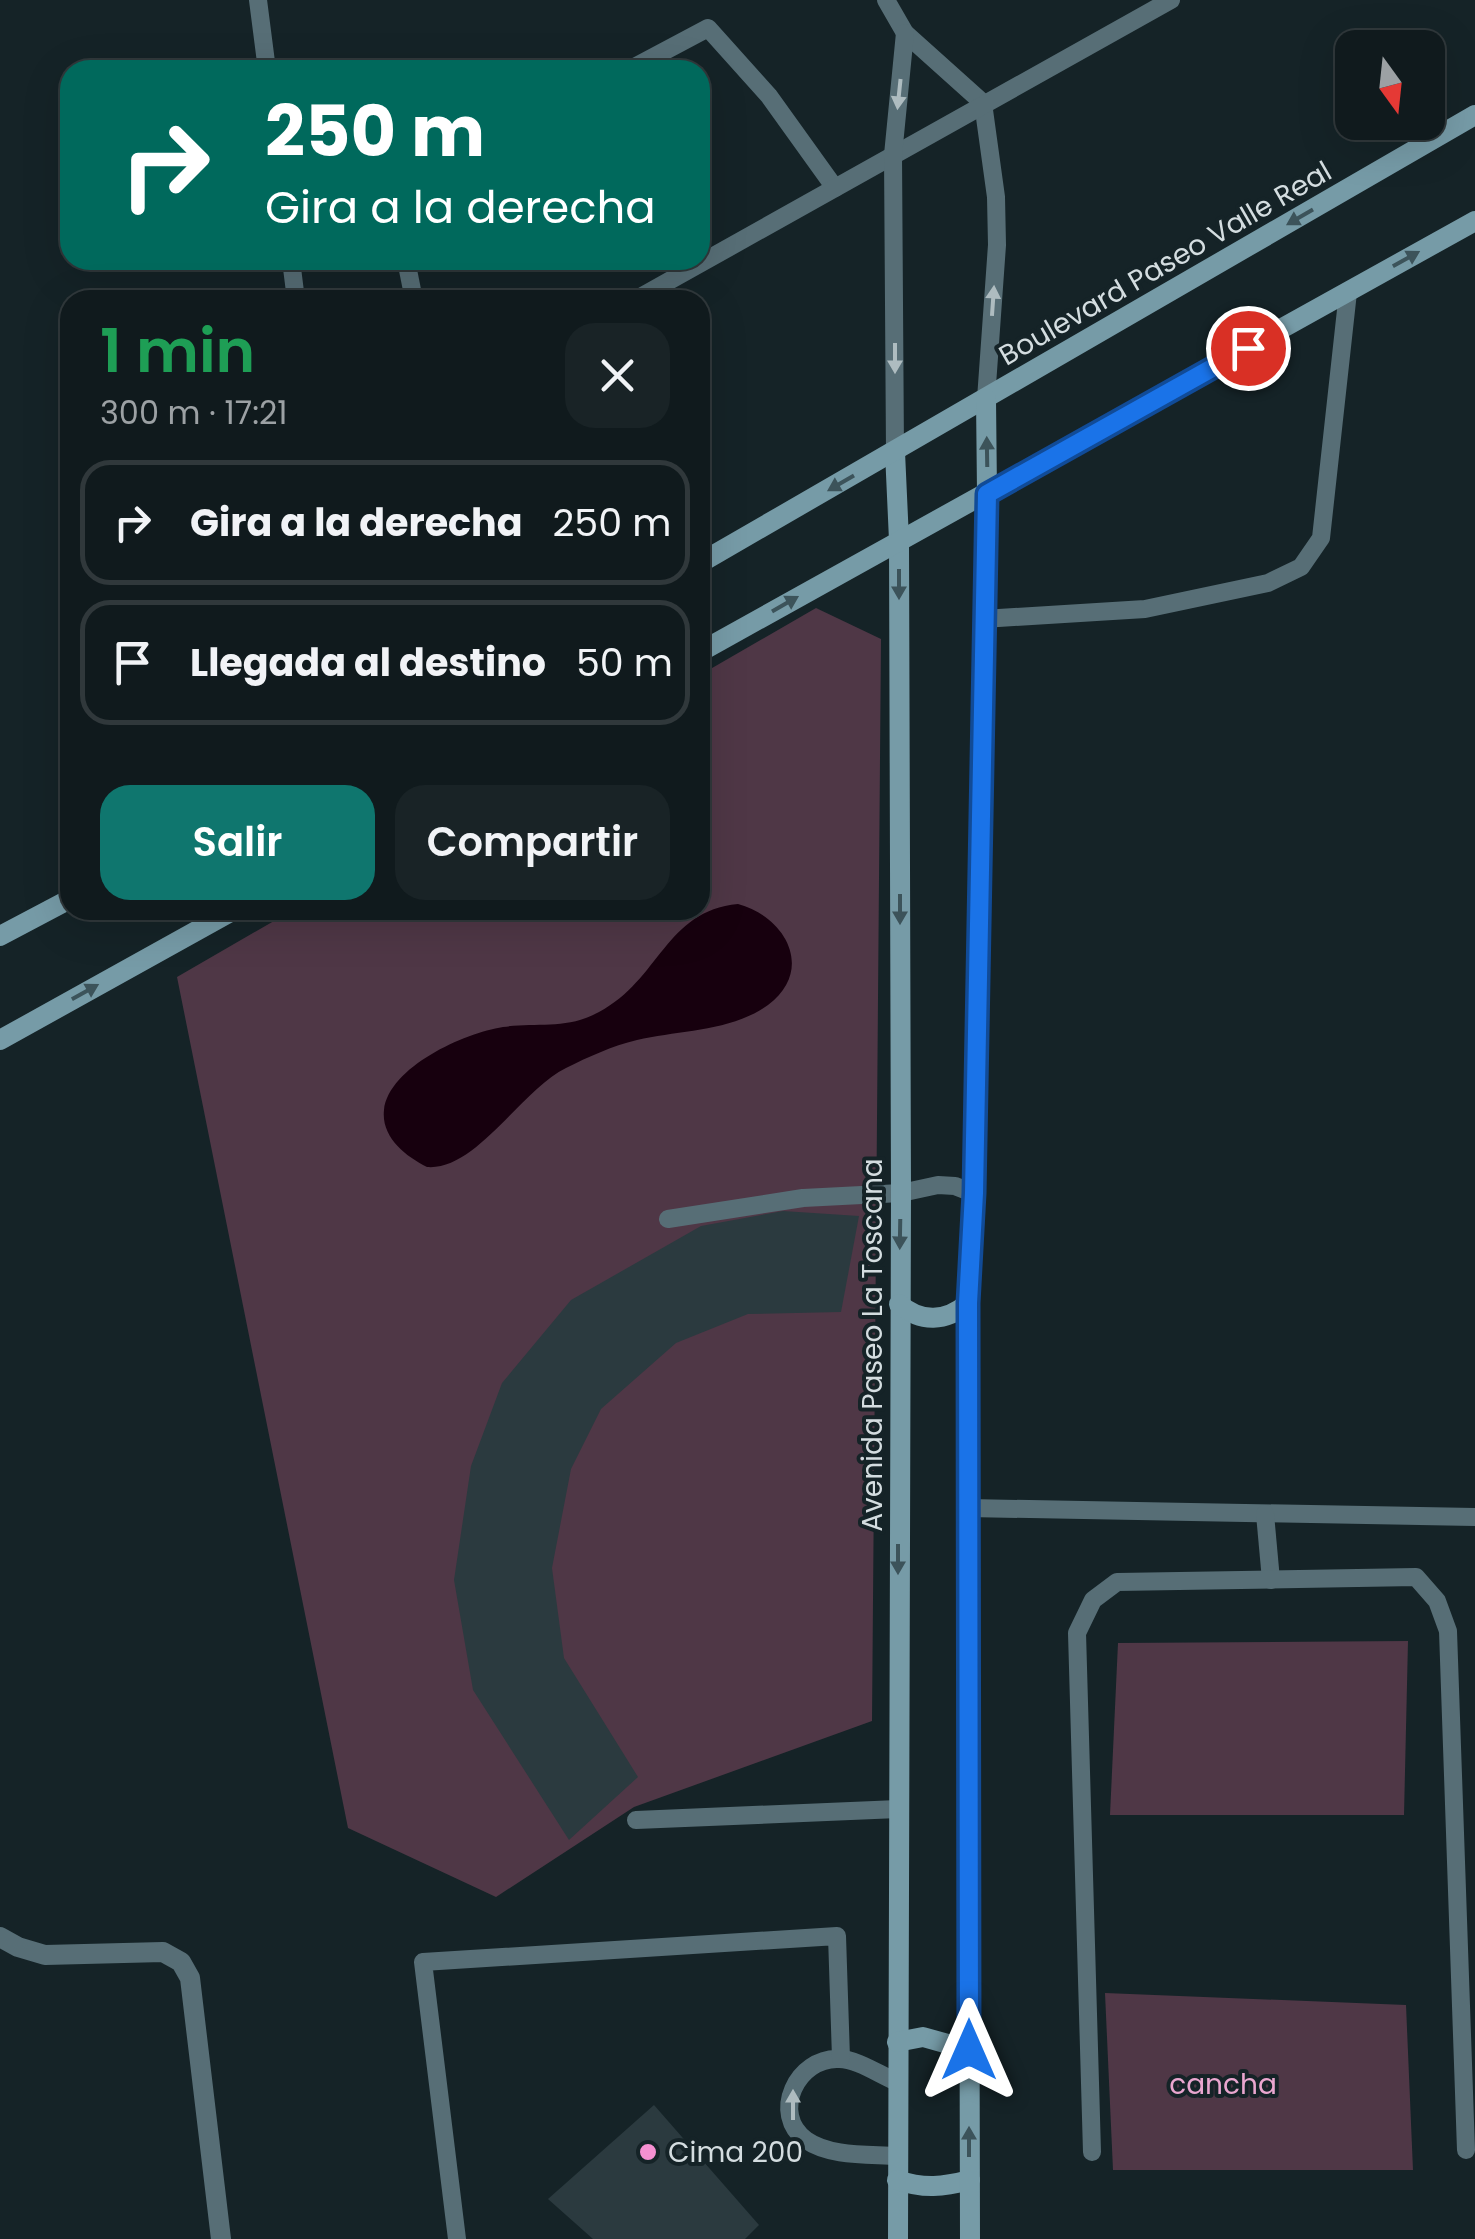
<!DOCTYPE html>
<html lang="es">
<meta charset="utf-8">
<style>
:root{--surface:#101a1d;--page:#192326;--text:#f1f3f6;--muted:#9ca1a4;--line:#30383b;--accent:#0f766e}
body{margin:0;font-family:Poppins,sans-serif;background:var(--page);color:var(--text);height:100vh;display:flex;flex-direction:column;font-size:38px;white-space:nowrap}
*{box-sizing:border-box;margin:0}
p{font-size:32px;color:var(--muted)}
.icon{flex:none;width:55px;height:55px;fill:none;stroke:currentColor;stroke-width:2;stroke-linecap:round;stroke-linejoin:round}
.map{position:relative;flex:1;overflow:hidden}
.details{position:absolute;left:60px;top:290px;width:650px;height:630px;display:flex;flex-direction:column;background:var(--surface);border-radius:30px;box-shadow:0 10px 40px #0002,0 0 0 2px var(--line)}
.details>*{flex:none}
.banner{position:absolute;left:60px;top:60px;width:650px;height:210px;border-radius:30px;box-shadow:0 10px 40px #0002,0 0 0 2px var(--line);background:#00695c;color:#fff;overflow:hidden}
.needle{width:65px;rotate:165deg}
.buttons{position:absolute;left:1335px;top:30px;display:grid;gap:20px}
.buttons a{display:grid;place-items:center;width:110px;height:110px;border-radius:20px;background:var(--surface);box-shadow:0 10px 40px #0002,0 0 0 2px var(--line);font-size:50px}
.pin{position:absolute;display:grid;place-items:center;width:85px;height:85px;color:#fff;margin:-42px;border:5px solid #fff;border-radius:50%;box-shadow:0 2px 10px #0007}
.me{position:absolute;width:110px;margin:-55px;rotate:0deg;stroke-linejoin:round;filter:drop-shadow(0 0 8px #0008)}
.turn{display:flex;align-items:center;gap:35px;height:210px;padding:0 40px;font-size:45px}
.turn .icon{width:130px;height:130px;stroke-width:2.5}
.turn b{display:block;font-size:70px;line-height:85px}
.round{display:grid;place-items:center;flex:none;width:105px;height:105px;border-radius:30px;background:var(--page)}
.summary{display:flex;align-items:center;justify-content:space-between;height:170px;padding:0 40px}
h1{font-size:60px;font-weight:600;line-height:75px;color:#1e9e55}
.primary-button{display:flex;gap:20px;margin-top:auto;padding:20px 40px}
.primary-button a{flex:1;height:115px;border-radius:30px;background:var(--accent);color:#fff;font-size:40px;font-weight:600;line-height:115px;text-align:center}
.primary-button a+a{background:var(--page);color:var(--text)}
ul{padding:0;list-style:none}
li{display:flex;align-items:center;gap:30px;height:125px;margin:0 20px 15px;padding:0 20px;border:5px solid var(--line);border-radius:30px}
li div{flex:1}
li b{display:block;font-size:38px}
li em{font-style:normal}
.map>svg:first-child{display:block}
.green{fill:#4f3746}
.water{fill:#17000e}
.building{fill:#2b3a3f}
.lines{fill:none;stroke-linecap:round;stroke-linejoin:round}
.lane{stroke:#576e76;stroke-width:18}
.street{stroke:#576e76;stroke-width:20}
.secondary{stroke:#769ba7;stroke-width:20}
.oneway{fill:#aebcc0}
.oneway2{fill:#3c535a}
.route-casing{stroke:#114b97;stroke-width:25}
.route{stroke:#1a73e8;stroke-width:18}
.poi-dot{fill:#f590d1;stroke:#152327;stroke-width:4}
.labels{text-anchor:middle;stroke-width:8;stroke-linejoin:round;paint-order:stroke}
.street-label{font-size:28px;fill:#d4dde0;stroke:#152327}
.park-label{font-size:28px;fill:#e9a6cf;stroke:#152327}
.poi-label{font-size:28px;fill:#d4dde0;stroke:#152327;text-anchor:start}
</style>
<div class="map">
<svg width="1475" height="2239" viewBox="0 0 1475 2239">
<rect width="100%" height="100%" fill="#152327"/>
<g class="green">
<polygon points="816,608 881,639 872,1721 634,1807 496,1897 348,1828 177,977 293,910 700,910 700,675"/>
<polygon points="1408,1641 1404,1815 1110,1815 1118,1643"/>
<polygon points="1105,1993 1406,2005 1413,2170 1113,2170"/>
</g>
<path class="water" d="M738,904c48,13 77,66 30,101 -38,27 -88,25 -131,35 -25,6 -49,17 -71,28 -46,23 -90,103 -139,99 -22,-11 -46,-30 -43,-57 5,-43 80,-77 119,-83 34,-5 64,3 96,-15 61,-32 66,-101 139,-108z"/>
<g class="building">
<polygon points="783,1211 859,1216 841,1312 748,1314 676,1343 601,1409 571,1469 552,1568 564,1658 638,1777 569,1840 473,1690 454,1580 471,1466 502,1383 571,1300 701,1226"/>
<polygon points="654,2105 759,2225 745,2239 593,2239 548,2199"/>
</g>
<g class="lines">
<g class="lane">
<polyline points="258,0 267,70"/>
<polyline points="886,0 905,33 983,103 996,197 997,245 986,399"/>
<polyline points="629,70 708,28 769,96 835,188"/>
<polyline points="291,260 296,300"/>
<polyline points="406,260 414,300"/>
<polyline points="635,300 1171,0"/>
<polyline points="895,452 893,155 905,33"/>
<polyline points="983,619 1145,609 1268,583 1301,567 1321,538 1348,292"/>
<polyline points="668,1219 803,1198 901,1193 938,1185 955,1186 973,1193"/>
<polyline points="968,1508 1475,1517"/>
<polyline points="1265,1514 1271,1580"/>
<polyline points="636,1820 898,1809"/>
<path d="M897,2082c-17,-7 -40,-23 -58,-23 -42,-2 -69,55 -33,81 24,17 63,14 91,16"/>
<polyline points="1092,2152 1077,1633 1093,1600 1117,1582 1416,1577 1437,1601 1448,1631 1466,2150"/>
<polyline points="457,2239 423,1962 837,1936 841,2058"/>
</g>
<polyline class="street" points="0,1937 18,1947 45,1955 163,1952 181,1962 190,1978 221,2239"/>
<g class="secondary">
<polyline points="895,452 899,540 901,1193 898,2239"/>
<polyline points="700,563 1475,115"/>
<polyline points="700,652 1475,221"/>
<polyline points="0,936 70,899"/>
<polyline points="0,1040 234,910"/>
<path d="M899,1304c22,19 47,18 69,-1"/>
<polyline points="897,2042 923,2037 969,2050"/>
<path d="M897,2180c27,9 46,7 73,0"/>
<polyline points="970,2239 968,1303 973,1193 987,493 986,399"/>
</g>
</g>
<defs><path id="oneway-solid" d="M-6-.8H1V-3.2L6.5 0L1 3.2V.8H-6Z" transform="scale(2.5)"/></defs>
<g class="oneway">
<use href="#oneway-solid" transform="translate(899 94) rotate(96)"/>
<use href="#oneway-solid" transform="translate(993 301) rotate(-86)"/>
<use href="#oneway-solid" transform="translate(895 358) rotate(90)"/>
<use href="#oneway-solid" transform="translate(793 2105) rotate(-90)"/>
</g>
<g class="oneway2">
<use href="#oneway-solid" transform="translate(1300 217) rotate(150)"/>
<use href="#oneway-solid" transform="translate(1406 259) rotate(-29)"/>
<use href="#oneway-solid" transform="translate(987 452) rotate(-91)"/>
<use href="#oneway-solid" transform="translate(841 483) rotate(150)"/>
<use href="#oneway-solid" transform="translate(899 584) rotate(90)"/>
<use href="#oneway-solid" transform="translate(785 604) rotate(-30)"/>
<use href="#oneway-solid" transform="translate(900 909) rotate(90)"/>
<use href="#oneway-solid" transform="translate(85 992) rotate(-29)"/>
<use href="#oneway-solid" transform="translate(900 1234) rotate(91)"/>
<use href="#oneway-solid" transform="translate(898 1559) rotate(90)"/>
<use href="#oneway-solid" transform="translate(969 2142) rotate(-90)"/>
</g>
<g class="lines">
<g class="route-casing">
<polyline id="route" points="969,2050 968,1303 974,1193 987,494 1248,348"/>
</g>
<use href="#route" class="route"/>
</g>
<circle class="poi-dot" cx="648" cy="2152" r="10"/>
<g class="labels">
<g class="street-label">
<text transform="translate(1165 263) rotate(-30)" y="10">Boulevard Paseo Valle Real</text>
<text transform="translate(872 1345) rotate(-90)" y="10">Avenida Paseo La Toscana</text>
</g>
<g class="park-label">
<text x="1223" y="2094">cancha</text>
</g>
<g class="poi-label">
<text x="668" y="2162">Cima 200</text>
</g>
</g>
</svg>
<div class="buttons">
<a><svg class="needle" viewBox="-14 -14 28 28"><path d="M0-13l5 13h-10z" fill="#e53935"/><path d="M0 13l5-13h-10z" fill="#9ca1a4"/></svg></a>
</div>
<div class="pin" style="left:1248px;top:348px;background:#d93025"><svg class="icon" aria-label="arrive" viewBox="0 0 24 24"><path d="M6 21V4h12l-3 4 3 4H6"/></svg></div>
<svg class="me" style="left:969px;top:2050px" viewBox="-20 -20 40 40"><path d="M0-17L14 15 0 8-14 15z" fill="#1a73e8" stroke="#fff" stroke-width="4"/></svg>
<div class="banner">
<div class="turn"><svg class="icon" aria-label="right" viewBox="0 0 24 24"><path d="M7 20v-9h11M14 6l5 5-5 5"/></svg><div><b>250 m</b>Gira a la derecha</div></div>
</div>
<section class="details">
<div class="summary"><div><h1>1 min</h1><p>300 m · 17:21</p></div><a class="round"><svg class="icon" aria-label="close" viewBox="0 0 24 24"><path d="M6 6l12 12M18 6L6 18"/></svg></a></div>
<ul>
<li><svg class="icon" aria-label="right" viewBox="0 0 24 24"><path d="M7 20v-9h11M14 6l5 5-5 5"/></svg><div><b>Gira a la derecha</b></div><em>250 m</em></li>
<li><svg class="icon" aria-label="arrive" viewBox="0 0 24 24"><path d="M6 21V4h12l-3 4 3 4H6"/></svg><div><b>Llegada al destino</b></div><em>50 m</em></li>
</ul>
<div class="primary-button"><a>Salir</a><a>Compartir</a></div>
</section>
</div>
